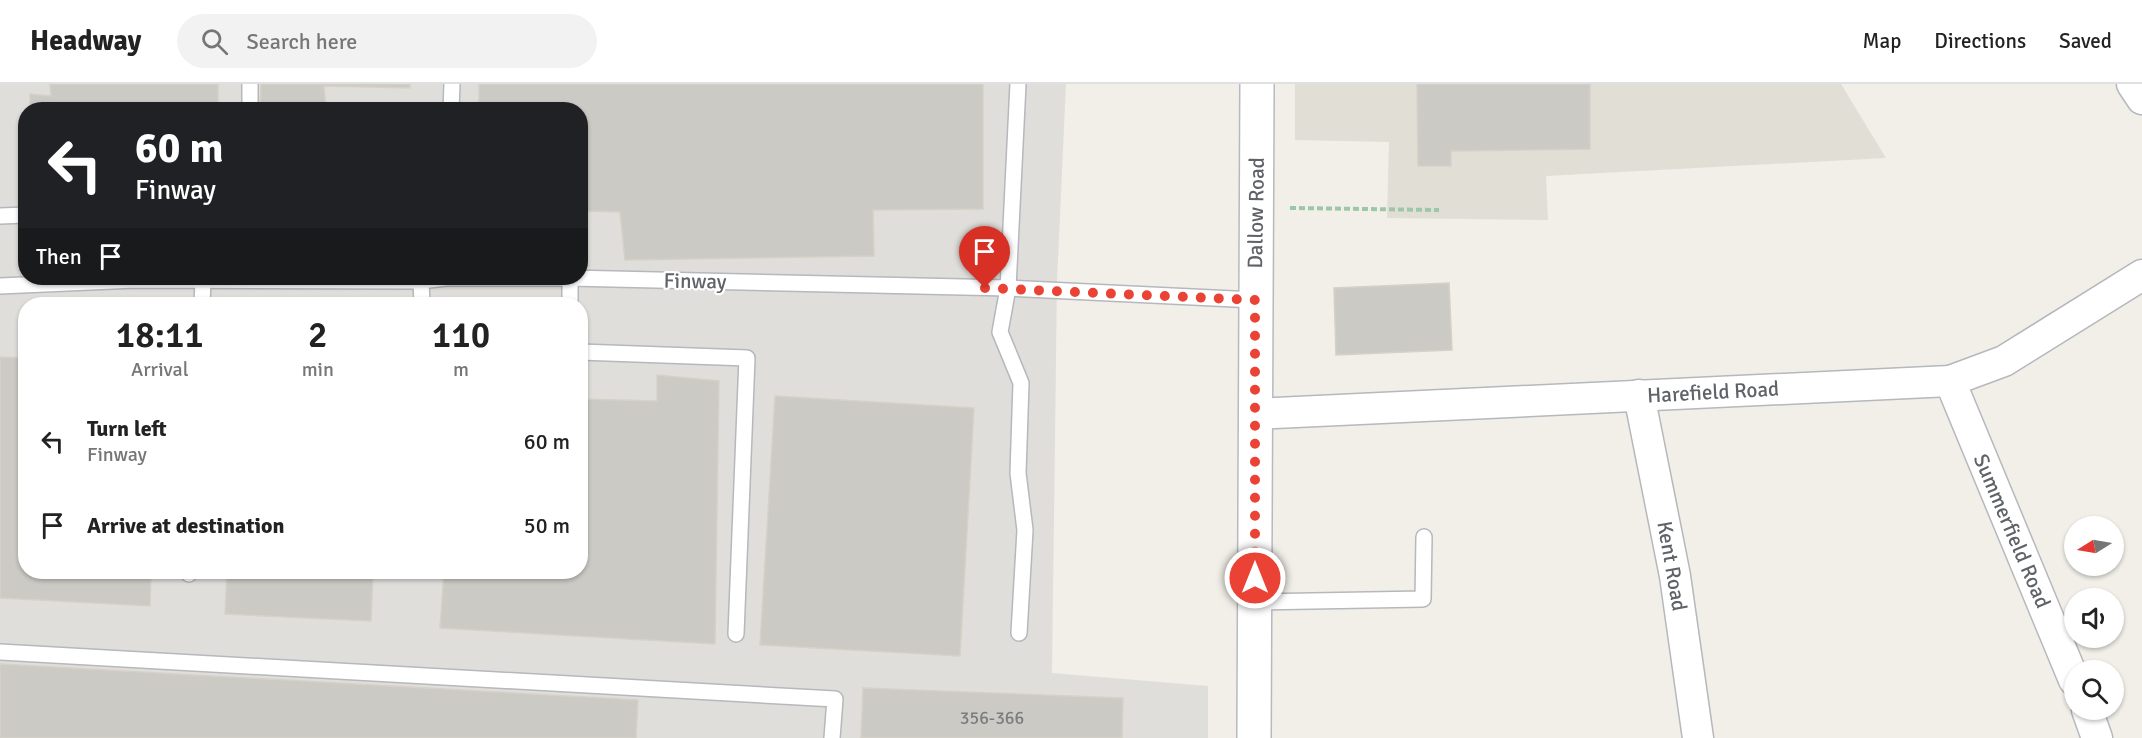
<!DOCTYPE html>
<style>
:root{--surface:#fff;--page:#f2f2f2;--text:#222;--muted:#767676;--line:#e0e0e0}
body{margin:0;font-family:Signika,sans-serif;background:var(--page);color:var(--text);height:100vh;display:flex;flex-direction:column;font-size:22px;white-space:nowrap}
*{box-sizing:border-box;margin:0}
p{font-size:20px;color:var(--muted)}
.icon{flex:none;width:33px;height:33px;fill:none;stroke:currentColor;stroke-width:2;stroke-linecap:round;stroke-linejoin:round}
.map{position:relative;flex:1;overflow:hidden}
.sheet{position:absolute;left:18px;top:213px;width:570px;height:282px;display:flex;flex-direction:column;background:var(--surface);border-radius:24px;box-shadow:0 2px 4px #0004}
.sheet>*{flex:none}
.guide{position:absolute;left:18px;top:18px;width:570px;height:183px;border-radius:24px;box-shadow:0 2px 4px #0004;background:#202124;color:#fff;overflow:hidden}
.needle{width:39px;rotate:259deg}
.tools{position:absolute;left:2064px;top:432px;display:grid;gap:12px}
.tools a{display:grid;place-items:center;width:60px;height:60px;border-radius:50%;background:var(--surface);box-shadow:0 2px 4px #0004;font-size:30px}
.pin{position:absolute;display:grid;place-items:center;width:51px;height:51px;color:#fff;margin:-62px -26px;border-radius:50% 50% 50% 0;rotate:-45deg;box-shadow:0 0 6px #0007}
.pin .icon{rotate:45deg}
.me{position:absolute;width:66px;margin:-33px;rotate:0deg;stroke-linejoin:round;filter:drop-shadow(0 0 4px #0008)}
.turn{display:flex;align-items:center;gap:21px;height:126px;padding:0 18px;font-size:27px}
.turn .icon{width:78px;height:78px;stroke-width:2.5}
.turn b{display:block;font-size:42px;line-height:51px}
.then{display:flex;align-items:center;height:57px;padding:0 18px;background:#0003;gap:12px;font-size:22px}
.eta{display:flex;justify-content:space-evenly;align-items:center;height:102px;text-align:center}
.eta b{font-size:36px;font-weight:600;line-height:42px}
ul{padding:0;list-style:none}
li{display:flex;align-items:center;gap:18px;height:84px;padding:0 18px}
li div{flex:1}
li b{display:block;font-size:22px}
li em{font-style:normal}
header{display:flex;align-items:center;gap:36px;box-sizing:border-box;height:84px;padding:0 30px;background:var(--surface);border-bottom:2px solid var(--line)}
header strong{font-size:28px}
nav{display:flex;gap:33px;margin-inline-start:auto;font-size:21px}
.search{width:420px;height:54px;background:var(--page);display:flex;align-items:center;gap:15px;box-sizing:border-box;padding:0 21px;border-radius:33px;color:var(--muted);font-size:22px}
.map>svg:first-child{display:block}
.industrial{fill:#e0deda;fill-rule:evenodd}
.education{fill:#e1ded6}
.building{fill:#cccac5;stroke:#d6d1c6;stroke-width:1.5}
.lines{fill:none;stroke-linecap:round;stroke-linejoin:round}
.lane-casing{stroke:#b5b8bc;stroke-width:18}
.street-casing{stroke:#b5b8bc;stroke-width:33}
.secondary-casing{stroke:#b6babf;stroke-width:36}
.path{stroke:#9cc7a9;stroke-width:4;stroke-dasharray:6 3;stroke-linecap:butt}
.lane{stroke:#fff;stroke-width:15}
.street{stroke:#fff;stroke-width:30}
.secondary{stroke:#fff;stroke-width:33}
.route{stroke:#ea4335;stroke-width:10;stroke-dasharray:0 18}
.labels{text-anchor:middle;stroke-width:4.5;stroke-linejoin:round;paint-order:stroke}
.number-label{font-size:18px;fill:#7a7d7f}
.street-label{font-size:21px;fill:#5f6368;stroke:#fff}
</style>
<header>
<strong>Headway</strong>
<div class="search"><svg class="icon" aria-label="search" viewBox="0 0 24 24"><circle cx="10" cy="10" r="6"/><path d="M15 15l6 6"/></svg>Search here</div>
<nav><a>Map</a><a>Directions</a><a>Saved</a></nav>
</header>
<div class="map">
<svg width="2142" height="654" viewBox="0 0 2142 654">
<rect width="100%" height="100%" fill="#f1efe8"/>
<path class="industrial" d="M0,0h1066l-9,197 -5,392 156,13v52h-1208zM26,26h554v168h-554zM26,220h554v268h-554z"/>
<polygon class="education" points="1295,0 1841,0 1886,74 1546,92 1548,136 1387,134 1389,58 1295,56"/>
<g class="building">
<polygon points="50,0 218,0 218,26 30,26 30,10 51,12"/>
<polygon points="261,0 410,0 410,4 324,2 326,26 260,26"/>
<polygon points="479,0 983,0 983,125 873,126 874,172 625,176 620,128 580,127 580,26 479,26"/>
<polygon points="1417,0 1590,0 1590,65 1451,67 1451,82 1418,82"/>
<polygon points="1449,199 1452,266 1336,271 1334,204"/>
<polygon points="0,273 26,274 26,488 151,488 150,522 0,514"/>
<polygon points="657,291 719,297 715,560 440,544 444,488 580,488 580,315 657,317"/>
<polygon points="775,312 974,324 960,572 760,561"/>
<polygon points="227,488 373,488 371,537 225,530"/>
<polygon points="0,580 638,616 636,654 0,654"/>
<polygon points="863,604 1123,614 1122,654 861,654"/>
</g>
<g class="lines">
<g class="lane-casing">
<g id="lane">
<polyline points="250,0 250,26"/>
<polyline points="1018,0 1008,204 1000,248 1021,299 1018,389 1025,446 1019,549"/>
<polyline points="451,26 452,0"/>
<polyline points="0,132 26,131"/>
<polyline points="421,197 422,220"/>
<polyline points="0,202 135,196 421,197 446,194 570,194 1008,204 1255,216"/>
<polyline points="202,220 203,197"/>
<polyline points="570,220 570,194"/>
<polyline points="580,268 747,274 736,550"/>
<polyline points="189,490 189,488"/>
<polyline points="1255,518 1423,515 1424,453"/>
<polyline points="0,568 835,615 832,654"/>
</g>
</g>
<g class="street-casing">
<g id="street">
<polyline points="2132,0 2142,15"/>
<polyline points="1950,297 2074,596"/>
<polyline points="1639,311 1675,492 1698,654"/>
<polyline points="1255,330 1950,297 2004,277 2142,191"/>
<polyline points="2087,626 2097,654"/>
</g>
</g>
<g class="secondary-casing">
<polyline id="secondary" points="1254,654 1257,0"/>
</g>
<polyline class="path" points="1290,124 1439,126"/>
<use href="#lane" class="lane"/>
<use href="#street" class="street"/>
<use href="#secondary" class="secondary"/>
</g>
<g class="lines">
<polyline class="route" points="985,204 1255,216 1255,494"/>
</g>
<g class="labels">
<g class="number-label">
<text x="992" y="640">356-366</text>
</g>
<g class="street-label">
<text transform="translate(1256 129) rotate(-89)" y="7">Dallow Road</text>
<text transform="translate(695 197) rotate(1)" y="7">Finway</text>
<text transform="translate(1713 308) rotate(-3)" y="7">Harefield Road</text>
<text transform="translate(2012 447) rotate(67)" y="7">Summerfield Road</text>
<text transform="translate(1672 482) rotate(80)" y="7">Kent Road</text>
</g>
</g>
</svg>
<div class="tools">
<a><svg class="needle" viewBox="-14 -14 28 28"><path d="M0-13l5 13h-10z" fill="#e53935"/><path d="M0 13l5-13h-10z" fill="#767676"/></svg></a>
<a><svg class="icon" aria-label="sound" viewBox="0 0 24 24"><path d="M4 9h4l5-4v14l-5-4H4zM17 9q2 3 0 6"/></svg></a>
<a><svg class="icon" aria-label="search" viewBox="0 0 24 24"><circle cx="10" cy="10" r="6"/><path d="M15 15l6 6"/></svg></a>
</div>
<div class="pin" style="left:985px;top:204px;background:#d93025"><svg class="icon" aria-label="arrive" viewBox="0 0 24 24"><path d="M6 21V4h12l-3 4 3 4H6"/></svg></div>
<svg class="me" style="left:1255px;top:494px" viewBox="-20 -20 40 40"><circle r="17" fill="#ea4335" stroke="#fff" stroke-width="3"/><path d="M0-11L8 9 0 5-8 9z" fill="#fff"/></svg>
<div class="guide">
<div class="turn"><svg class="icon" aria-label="left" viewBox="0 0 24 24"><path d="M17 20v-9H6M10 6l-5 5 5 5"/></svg><div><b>60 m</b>Finway</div></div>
<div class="then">Then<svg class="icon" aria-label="arrive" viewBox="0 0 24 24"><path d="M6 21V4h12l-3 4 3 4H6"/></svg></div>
</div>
<section class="sheet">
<div class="eta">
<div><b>18:11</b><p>Arrival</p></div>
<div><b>2</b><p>min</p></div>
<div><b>110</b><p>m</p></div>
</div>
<ul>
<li><svg class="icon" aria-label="left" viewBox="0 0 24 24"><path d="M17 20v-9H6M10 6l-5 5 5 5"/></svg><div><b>Turn left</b><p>Finway</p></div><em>60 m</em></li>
<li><svg class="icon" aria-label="arrive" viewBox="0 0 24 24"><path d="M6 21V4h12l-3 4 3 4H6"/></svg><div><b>Arrive at destination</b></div><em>50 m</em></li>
</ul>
</section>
</div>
